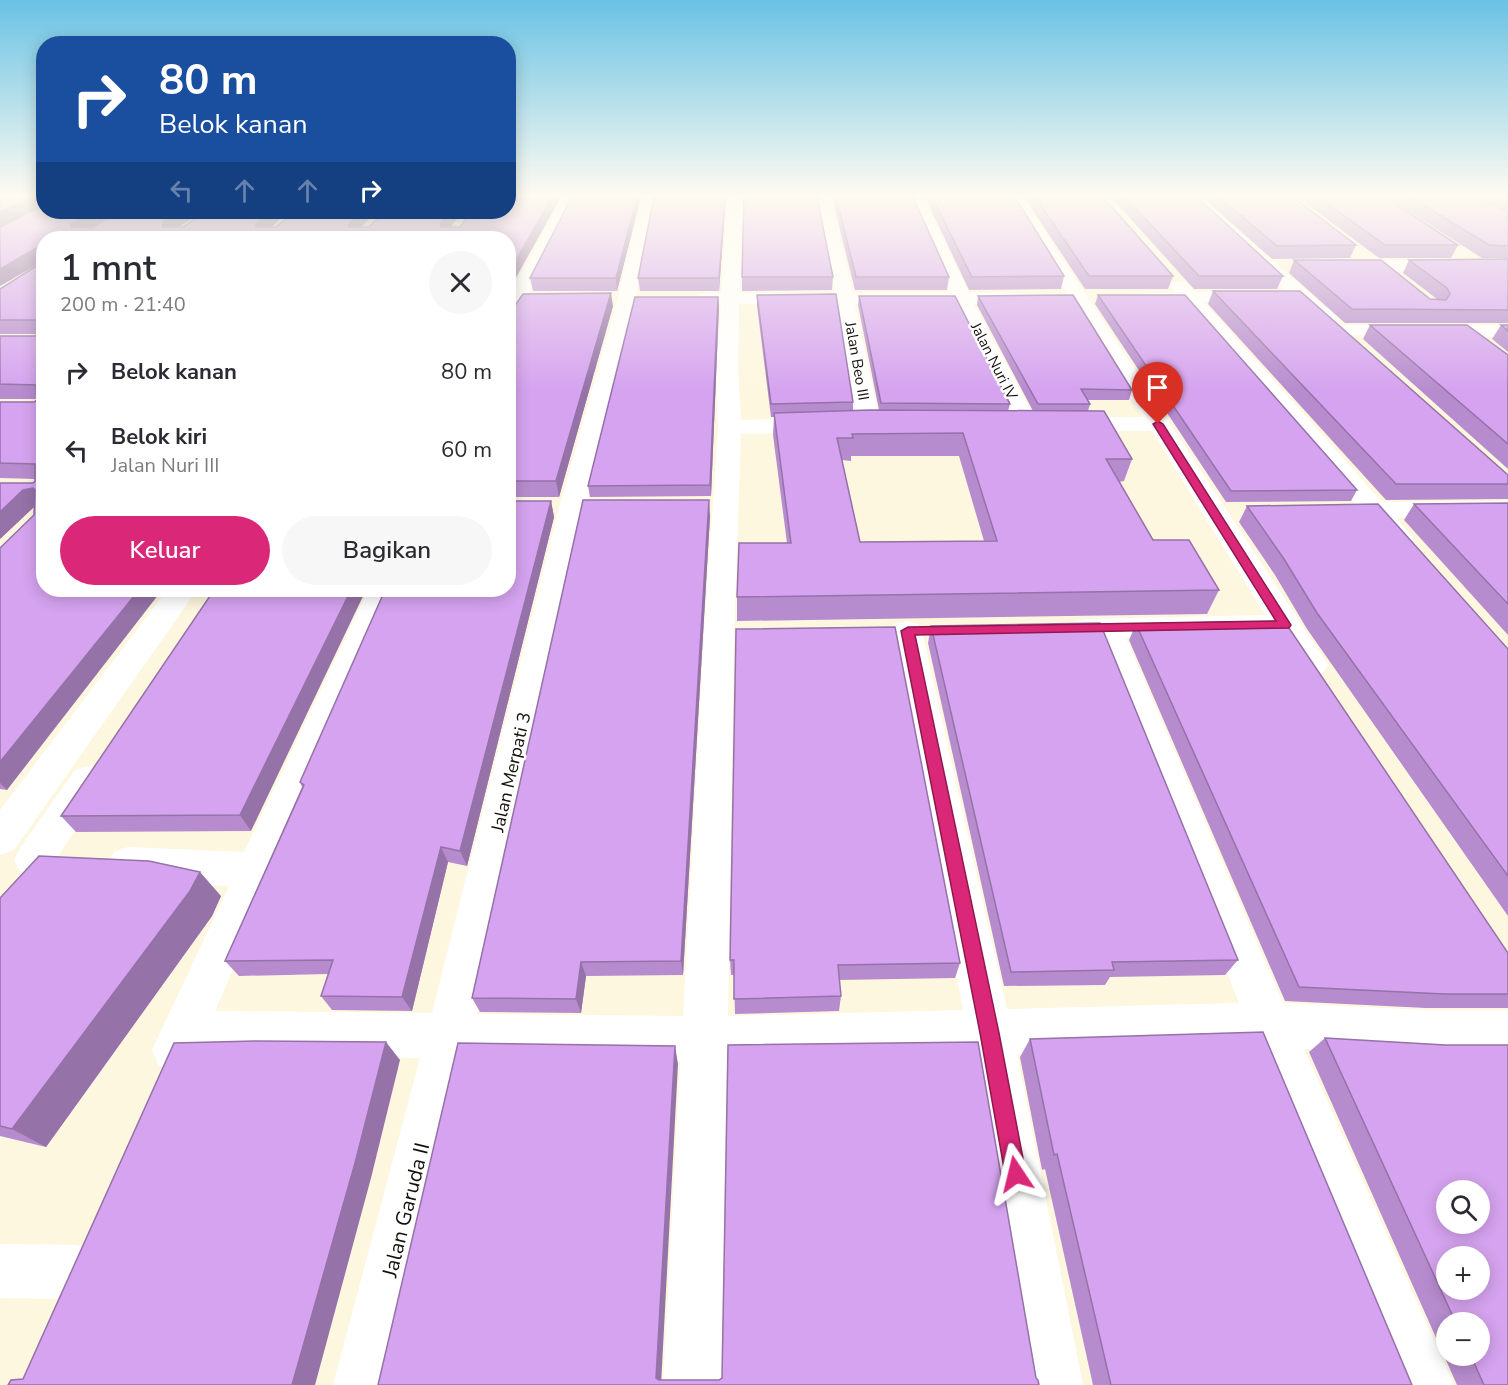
<!DOCTYPE html>
<html lang="id">
<meta charset="utf-8">
<style>
:root{--surface:#fff;--page:#f7f7f7;--text:#2b2b33;--muted:#7c7c81;--accent:#db2777}
body{margin:0;font-family:"Nunito Sans",sans-serif;background:var(--page);color:var(--text);height:100vh;display:flex;flex-direction:column;font-size:22px;white-space:nowrap}
*{box-sizing:border-box;margin:0}
p{font-size:20px;color:var(--muted)}
.icon{flex:none;width:33px;height:33px;fill:none;stroke:currentColor;stroke-width:2;stroke-linecap:round;stroke-linejoin:round}
.map{position:relative;flex:1;overflow:hidden}
.panel{position:absolute;left:36px;top:231px;width:480px;height:366px;display:flex;flex-direction:column;background:var(--surface);border-radius:24px;box-shadow:0 3px 15px #0003}
.panel>*{flex:none}
.hud{position:absolute;left:36px;top:36px;width:480px;height:183px;border-radius:24px;box-shadow:0 3px 15px #0003;background:#1a4fa0;color:#fff;overflow:hidden}
.controls{position:absolute;left:1436px;top:1180px;display:grid;gap:12px}
.controls a{display:grid;place-items:center;width:54px;height:54px;border-radius:50%;background:var(--surface);box-shadow:0 3px 15px #0003;font-size:30px}
.pin{position:absolute;display:grid;place-items:center;width:51px;height:51px;color:#fff;margin:-62px -26px;border-radius:50% 50% 50% 0;rotate:-45deg;box-shadow:0 0 6px #0007}
.pin .icon{rotate:45deg}
.me{position:absolute;width:66px;margin:-33px;rotate:350deg;stroke-linejoin:round;filter:drop-shadow(0 0 4px #0008)}
.turn{display:flex;align-items:center;gap:21px;height:126px;padding:0 24px;font-size:27px}
.turn .icon{width:78px;height:78px;stroke-width:2.5}
.turn b{display:block;font-size:42px;line-height:51px}
.lanes{display:flex;align-items:center;height:57px;padding:0 24px;background:#0003;justify-content:center;gap:30px;direction:ltr}
.lanes .off{opacity:.35}
.round{display:grid;place-items:center;flex:none;width:63px;height:63px;border-radius:32px;background:var(--page)}
.summary{display:flex;align-items:center;justify-content:space-between;height:102px;padding:0 24px}
h1{font-size:36px;font-weight:600;line-height:45px}
.action{display:flex;gap:12px;margin-top:auto;padding:12px 24px}
.action a{flex:1;height:69px;border-radius:36px;background:var(--accent);color:#fff;font-size:24px;font-weight:600;line-height:69px;text-align:center}
.action a+a{background:var(--page);color:var(--text)}
ul{padding:0;list-style:none}
li{display:flex;align-items:center;gap:18px;height:78px;padding:0 24px}
li div{flex:1}
li b{display:block;font-size:22px}
li em{font-style:normal}
.map>svg:first-child{display:block}
.lines{fill:none;stroke-linecap:round;stroke-linejoin:round}
.street{fill:#fff;fill-rule:evenodd}
.wall{fill:#b78cce;fill-rule:evenodd}
.shaded-wall{fill:#9572a7}
.building{fill:#d5a3ef;stroke:#9572a7;stroke-width:1.5;fill-rule:evenodd}
.route{fill:#db2777;stroke:#8e194d;stroke-width:1.5}
.labels{text-anchor:middle;stroke-width:5;stroke-linejoin:round;paint-order:stroke}
.far-street-label{font-size:15px;fill:#131109;stroke:#fff}
.street-label{font-size:18px;fill:#131109;stroke:#fff}
.near-street-label{font-size:21px;fill:#131109;stroke:#fff}
</style>
<div class="map">
<svg width="1508" height="1385" viewBox="0 0 1508 1385">
<rect width="100%" height="100%" fill="#fdf7e0"/>
<g class="lines">
<g class="street">
<polygon points="563,197 577,197 518,316 515,320 508,322 508,297"/>
<polygon points="641,197 655,197 636,297 585,508 477,1014 683,1016 704,634 718,427 716,368 721,304 700,302 698,298 700,294 721,293 728,197 742,197 740,293 835,293 816,197 830,197 853,293 950,293 909,197 923,197 969,293 1022,293 1029,295 1031,299 1029,303 1022,305 974,304 1038,424 1034,429 1026,431 1018,429 1014,424 955,304 855,304 880,423 876,428 868,430 860,428 856,423 837,304 739,304 738,368 741,420 817,418 825,420 829,425 825,430 817,432 741,434 734,634 728,1016 963,1010 892,631 896,624 907,621 918,624 922,631 1007,1009 1239,1003 1095,639 1074,636 1070,629 1074,622 1085,619 1265,615 1152,431 1067,431 1059,429 1055,424 1059,419 1067,417 1143,417 1008,197 1022,197 1328,665 1323,673 1312,676 1301,673 1278,635 1126,638 1283,1003 1426,1010 1508,1010 1508,1056 1426,1056 1304,1049 1454,1385 1396,1385 1257,1048 1017,1054 1083,1385 1025,1385 971,1055 727,1061 721,1385 663,1385 680,1062 467,1059 391,1385 333,1385 420,1058 196,1056 191,1066 175,1073 159,1066 152,1050 229,886 128,881 114,876 108,864 114,852 128,847 244,852 368,590 397,590 215,1011 432,1013 559,508 618,297"/>
<polygon points="1184,197 1199,197 1337,317 1340,321 1337,325 1323,325"/>
<polygon points="1508,260 1508,270 1342,271 1336,270 1333,266 1336,262 1342,261"/>
<path d="M1180,281l6,1 9,10h67l3,4 -3,4 -6,2h-52l178,200 126,-1v16l-112,1 18,21 -4,6c-23,5 -29,-12 -43,-27l-16,-2 -4,-6 4,-6 4,-1 -170,-200 -43,1 -7,-2 -2,-4 2,-4 40,-2 -4,-6 3,-4z"/>
<polygon points="1340,325 1508,325 1508,337 1333,335 1330,331 1333,327"/>
<polygon points="167,590 197,590 14,850 0,855 0,810"/>
<polygon points="88,766 101,770 106,780 101,790 48,872 34,877 20,872 14,860 20,848 75,770"/>
<polygon points="0,1244 77,1245 96,1253 104,1272 96,1291 77,1299 0,1298"/>
</g>
</g>
<g class="wall">
<polygon points="0,197 44,197 44,212 115,212 91,227 117,212 201,212 178,227 183,227 205,212 288,212 271,227 276,227 294,212 376,212 361,227 369,227 384,212 462,212 450,227 508,292 44,238 44,590 7,790 0,789 0,548 34,515 35,506 0,539 33,483 35,481 35,479 0,478 0,402 34,402 37,400 37,399 0,399 0,336 35,336 38,334 0,334 0,289 38,264 0,286"/>
<polygon points="641,197 617,291 533,291 530,278"/>
<polygon points="726,197 719,291 640,291 638,278"/>
<polygon points="832,197 913,197 949,277 947,290 855,290"/>
<polygon points="925,197 1015,197 1064,276 1061,289 969,290"/>
<polygon points="1024,197 1103,197 1173,276 1168,289 1085,289"/>
<polygon points="1111,197 1197,197 1283,276 1277,289 1194,289"/>
<polygon points="1202,197 1293,197 1356,245 1350,258 1272,259"/>
<polygon points="1297,197 1385,197 1458,245 1451,258 1379,258"/>
<polygon points="1386,197 1475,197 1487,203 1476,197 1508,197 1508,258 1482,258"/>
<polygon points="1508,259 1508,323 1345,323 1289,273 1294,260 1430,299 1437,299 1403,273 1409,260"/>
<polygon points="742,277 833,277 832,290 742,291"/>
<polygon points="1213,291 1508,475 1508,499 1386,500 1208,304"/>
<path d="M757,295l96,107v9l26,-1 -21,-105 1,-9 151,108 -2,7h25l-56,-106 1,-9 154,94 -3,10h-42l3,4 -2,7 44,48 -8,22 -5,1 34,58 66,50 -12,24 -470,7v-24l50,-54 -14,-108 1,-18h-3l-14,-111zM851,456h108l25,85 -124,1 -18,-82 9,1z"/>
<polygon points="1098,295 1357,490 1351,501 1226,502 1095,304"/>
<polygon points="613,306 559,497 508,497 508,309"/>
<polygon points="719,306 711,496 590,497 588,486"/>
<polygon points="1370,325 1508,355 1508,469 1363,339"/>
<polygon points="1501,325 1508,325 1508,352 1492,339"/>
<polygon points="551,501 554,517 467,866 448,862 412,1011 332,1010 321,996 328,974 239,976 225,961 302,787 300,782"/>
<polygon points="1508,503 1508,635 1404,520 1414,504"/>
<polygon points="1247,506 1508,649 1508,916 1307,629 1275,575 1239,522"/>
<polygon points="710,516 683,975 586,976 581,1013 480,1012 472,998"/>
<polygon points="214,590 251,831 76,832 61,816"/>
<polygon points="1136,624 1233,628 1508,953 1508,1008 1426,1008 1285,1001 1129,640"/>
<polygon points="931,626 1238,960 1225,975 1110,977 1105,985 1004,986 928,643"/>
<polygon points="221,896 212,916 46,1147 0,1136 0,898"/>
<polygon points="730,960 960,963 955,978 839,980 841,996 839,1011 735,1014 734,975 731,975"/>
<path d="M1325,1038l120,7 63,340h-51l-148,-333zM1446,1323h33v33h-33z"/>
<polygon points="1030,1039 1412,1385 1093,1385 1045,1169 1042,1170 1020,1057"/>
</g>
<g class="shaded-wall">
<polygon points="32,197 38,197 43,206 0,227 0,212"/>
<polygon points="552,197 561,197 508,292 508,274"/>
<polygon points="637,197 641,197 617,291 616,278"/>
<polygon points="725,197 726,197 719,291 719,278"/>
<polygon points="91,212 115,212 78,236 71,227 71,224"/>
<polygon points="178,212 201,212 170,233 162,227 164,221"/>
<polygon points="270,212 288,212 261,236 256,227 256,224"/>
<polygon points="361,212 376,212 352,236 349,227 349,224"/>
<polygon points="450,212 462,212 443,237 440,224"/>
<polygon points="36,248 43,261 0,286 0,269"/>
<polygon points="611,293 613,306 559,497 556,481"/>
<polygon points="718,297 719,306 711,496 710,485"/>
<polygon points="33,488 44,504 35,506 0,539 0,512 23,490"/>
<polygon points="709,500 710,516 683,975 681,961"/>
<polygon points="551,501 554,517 467,866 460,851"/>
<polygon points="139,590 162,590 7,790 0,783 0,762"/>
<polygon points="351,590 366,590 251,831 240,815"/>
<polygon points="441,847 448,862 412,1011 402,997"/>
<polygon points="200,872 221,896 212,916 46,1147 12,1129"/>
<polygon points="581,962 586,976 581,1013 576,999"/>
<polygon points="386,1042 400,1060 371,1178 315,1385 292,1385"/>
<polygon points="675,1046 678,1064 661,1385 656,1378"/>
</g>
<g class="building">
<polygon points="0,197 32,197 0,212"/>
<polygon points="508,197 552,197 508,274 508,238 44,238 44,590 139,590 0,762 0,548 34,515 35,490 33,488 23,490 0,512 0,483 33,483 35,481 35,464 0,463 0,402 34,402 37,400 36,385 0,384 0,336 35,336 38,334 38,322 36,320 0,320 0,289 38,265 39,249 36,248 0,269 0,227 44,205 44,212 91,212 71,224 71,227 92,228 117,212 178,212 164,221 162,227 183,227 205,212 270,212 256,224 256,227 276,227 294,212 361,212 349,224 349,227 369,227 384,212 450,212 440,224 441,227 460,227 471,212 508,212"/>
<polygon points="572,197 637,197 616,278 530,278"/>
<polygon points="654,197 725,197 719,278 638,278"/>
<polygon points="744,197 817,197 833,277 742,277"/>
<polygon points="836,197 913,197 949,277 856,277"/>
<polygon points="932,197 1015,197 1064,276 972,277"/>
<polygon points="1035,197 1103,197 1173,276 1089,276"/>
<polygon points="1125,197 1197,197 1283,276 1199,276"/>
<polygon points="1219,197 1293,197 1356,245 1277,246"/>
<polygon points="1318,197 1385,197 1458,245 1385,245"/>
<polygon points="1410,197 1475,197 1508,212 1508,246 1489,245"/>
<polygon points="1508,259 1508,310 1352,309 1294,260 1381,260 1430,299 1446,300 1450,294 1447,288 1409,260"/>
<polygon points="1213,291 1300,291 1508,475 1508,484 1396,484"/>
<polygon points="611,293 556,481 508,481 508,309 514,307 523,294"/>
<polygon points="836,294 853,402 771,404 757,295"/>
<polygon points="1073,295 1132,390 1081,389 1090,404 1038,404 978,296"/>
<polygon points="1098,295 1185,295 1357,490 1231,491"/>
<polygon points="859,296 955,296 1010,404 881,403"/>
<polygon points="635,297 718,297 710,485 588,486"/>
<polygon points="1370,325 1467,325 1508,355 1508,444"/>
<polygon points="1501,325 1508,325 1508,331"/>
<path d="M870,410l234,1 28,48h-26l47,81h36l30,50 -482,7 2,-54h52l-17,-130zM963,433l34,108 -137,1 -23,-104h16l-1,-4z"/>
<polygon points="583,500 709,500 681,961 581,962 576,999 472,998"/>
<polygon points="508,501 551,501 460,851 441,847 402,997 321,996 333,960 225,961 304,785 300,782 385,590 508,590"/>
<polygon points="1508,503 1508,604 1414,504"/>
<polygon points="1378,504 1508,649 1508,876 1317,613 1284,559 1247,506"/>
<polygon points="214,590 351,590 240,815 61,816"/>
<polygon points="1230,622 1233,628 1289,628 1508,953 1508,994 1444,994 1299,987 1136,624"/>
<polygon points="1100,623 1238,960 1112,962 1114,970 1011,972 931,626"/>
<polygon points="895,627 960,963 838,965 841,996 734,999 734,960 730,960 736,629"/>
<polygon points="39,856 149,861 200,872 190,891 12,1129 0,1126 0,898"/>
<polygon points="1263,1032 1412,1385 1111,1385 1057,1154 1054,1155 1030,1039"/>
<path d="M1325,1038l120,7h63v340h-24l-13,-29h8v-33h-23zM1446,1191h33v33h-33zM1446,1257h33v33h-33z"/>
<polygon points="255,1041 386,1042 355,1163 292,1385 8,1385 11,1380 23,1379 174,1043"/>
<polygon points="978,1042 1036,1378 1038,1380 1039,1385 378,1385 458,1043 675,1046 656,1378 659,1380 719,1380 722,1378 728,1045"/>
</g>
<linearGradient id="sky" x2="0" y2="1"><stop stop-color="#69c2e4"/><stop offset="0.5" stop-color="#fefbf1"/><stop offset="1" stop-color="#fefbf1" stop-opacity="0"/></linearGradient>
<rect width="1508" height="391" fill="url(#sky)"/>
<polygon class="route" points="1158,421 1163,424 1289,622 1291,625 1289,628 915,635 999,1033 1026,1174 1023,1181 1016,1184 1008,1181 1005,1174 980,1033 901,631 908,627 1276,621 1153,424"/>
<g class="labels">
<g class="far-street-label">
<text transform="translate(857 361) rotate(80)" y="5">Jalan Beo III</text>
<text transform="translate(994 361) rotate(63)" y="5">Jalan Nuri IV</text>
</g>
<g class="street-label">
<text transform="translate(511 772) rotate(-77)" y="6">Jalan Merpati 3</text>
</g>
<g class="near-street-label">
<text transform="translate(406 1210) rotate(-76)" y="7">Jalan Garuda II</text>
</g>
</g>
</svg>
<div class="controls">
<a><svg class="icon" aria-label="search" viewBox="0 0 24 24"><circle cx="10" cy="10" r="6"/><path d="M15 15l6 6"/></svg></a>
<a>+</a>
<a>−</a>
</div>
<div class="pin" style="left:1158px;top:424px;background:#d93025"><svg class="icon" aria-label="arrive" viewBox="0 0 24 24"><path d="M6 21V4h12l-3 4 3 4H6"/></svg></div>
<svg class="me" style="left:1016px;top:1174px" viewBox="-20 -20 40 40"><path d="M0-17L14 15 0 8-14 15z" fill="#db2777" stroke="#fff" stroke-width="4"/></svg>
<div class="hud">
<div class="turn"><svg class="icon" aria-label="right" viewBox="0 0 24 24"><path d="M7 20v-9h11M14 6l5 5-5 5"/></svg><div><b>80 m</b>Belok kanan</div></div>
<div class="lanes"><svg class="icon off" aria-label="left" viewBox="0 0 24 24"><path d="M17 20v-9H6M10 6l-5 5 5 5"/></svg><svg class="icon off" aria-label="ahead" viewBox="0 0 24 24"><path d="M12 20V5M6 11l6-6 6 6"/></svg><svg class="icon off" aria-label="ahead" viewBox="0 0 24 24"><path d="M12 20V5M6 11l6-6 6 6"/></svg><svg class="icon" aria-label="right" viewBox="0 0 24 24"><path d="M7 20v-9h11M14 6l5 5-5 5"/></svg></div>
</div>
<section class="panel">
<div class="summary"><div><h1>1 mnt</h1><p>200 m · 21:40</p></div><a class="round"><svg class="icon" aria-label="close" viewBox="0 0 24 24"><path d="M6 6l12 12M18 6L6 18"/></svg></a></div>
<ul>
<li><svg class="icon" aria-label="right" viewBox="0 0 24 24"><path d="M7 20v-9h11M14 6l5 5-5 5"/></svg><div><b>Belok kanan</b></div><em>80 m</em></li>
<li><svg class="icon" aria-label="left" viewBox="0 0 24 24"><path d="M17 20v-9H6M10 6l-5 5 5 5"/></svg><div><b>Belok kiri</b><p>Jalan Nuri III</p></div><em>60 m</em></li>
</ul>
<div class="action"><a>Keluar</a><a>Bagikan</a></div>
</section>
</div>
